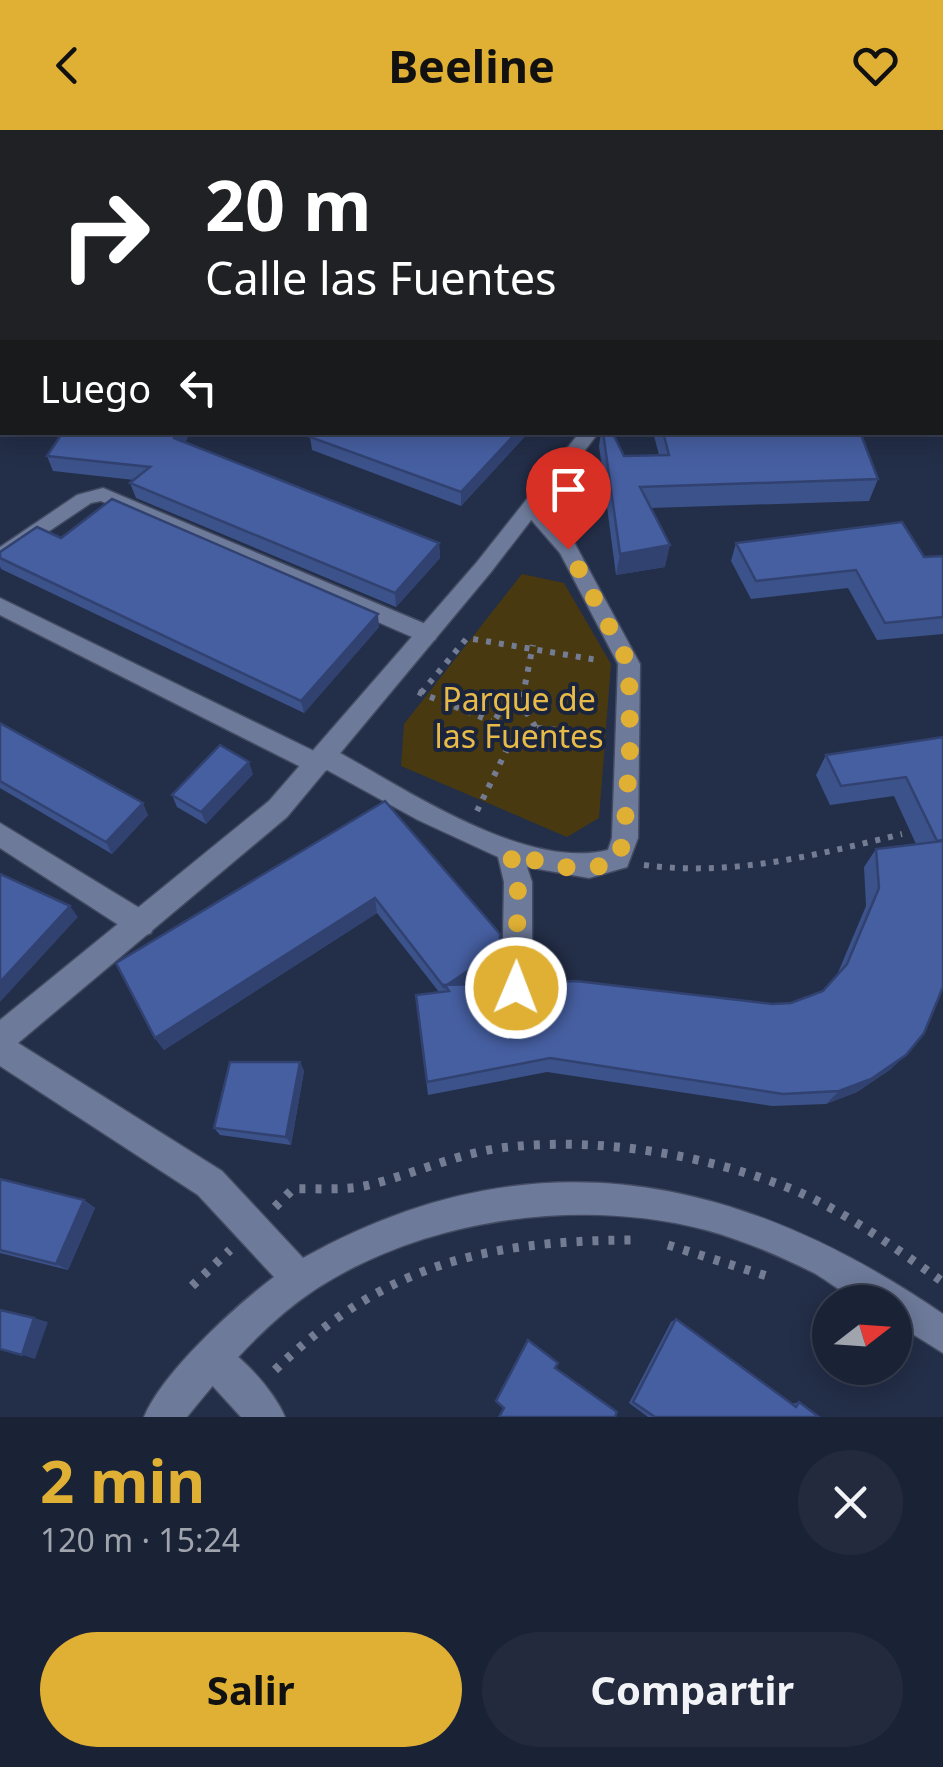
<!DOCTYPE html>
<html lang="es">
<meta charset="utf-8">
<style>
:root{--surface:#1a2236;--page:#232a3e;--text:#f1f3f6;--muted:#9fa4ad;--line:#383f51;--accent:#dfb034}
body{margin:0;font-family:"Noto Sans",sans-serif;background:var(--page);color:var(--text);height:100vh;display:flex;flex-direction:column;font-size:38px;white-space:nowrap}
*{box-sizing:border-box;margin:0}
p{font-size:32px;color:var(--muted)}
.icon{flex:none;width:55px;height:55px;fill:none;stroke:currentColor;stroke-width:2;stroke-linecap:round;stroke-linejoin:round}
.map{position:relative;height:1287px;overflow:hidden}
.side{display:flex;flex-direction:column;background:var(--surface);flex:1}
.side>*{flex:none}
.top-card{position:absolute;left:0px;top:0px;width:945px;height:305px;box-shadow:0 5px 25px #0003,0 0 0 2px var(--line);background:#202124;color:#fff;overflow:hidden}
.needle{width:65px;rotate:73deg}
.buttons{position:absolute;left:812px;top:1155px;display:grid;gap:20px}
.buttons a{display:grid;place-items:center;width:100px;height:100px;border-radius:50%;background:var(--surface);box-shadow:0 5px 25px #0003,0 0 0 2px var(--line);font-size:50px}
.pin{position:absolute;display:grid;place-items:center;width:85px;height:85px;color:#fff;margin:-102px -42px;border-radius:50% 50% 50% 0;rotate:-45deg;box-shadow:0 0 10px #0007}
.pin .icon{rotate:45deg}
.me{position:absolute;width:110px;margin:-55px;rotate:1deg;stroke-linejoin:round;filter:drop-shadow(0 0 8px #0008)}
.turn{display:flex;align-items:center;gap:35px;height:210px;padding:0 40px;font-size:45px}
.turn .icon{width:130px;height:130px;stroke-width:2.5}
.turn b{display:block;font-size:70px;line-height:85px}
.then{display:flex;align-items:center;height:95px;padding:0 40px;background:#0003;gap:20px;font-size:38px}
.round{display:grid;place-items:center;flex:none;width:105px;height:105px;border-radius:52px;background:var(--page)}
.overview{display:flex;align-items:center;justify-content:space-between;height:170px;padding:0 40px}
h1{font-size:60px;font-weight:700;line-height:75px;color:var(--accent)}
.button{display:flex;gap:20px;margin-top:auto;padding:20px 40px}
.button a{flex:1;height:115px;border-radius:60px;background:var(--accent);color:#111;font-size:40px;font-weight:700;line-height:115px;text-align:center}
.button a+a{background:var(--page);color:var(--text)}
header{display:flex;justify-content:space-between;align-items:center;height:130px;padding:0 40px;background:var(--accent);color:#111;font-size:45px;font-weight:700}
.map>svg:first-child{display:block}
.green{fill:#493910}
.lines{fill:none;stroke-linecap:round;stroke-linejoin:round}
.street-casing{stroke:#434b62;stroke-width:3}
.secondary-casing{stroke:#434b62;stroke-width:3}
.path-far2{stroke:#737c92;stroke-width:4;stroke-dasharray:2.5 4;stroke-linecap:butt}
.path-far1{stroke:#737c92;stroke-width:6;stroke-dasharray:5 8;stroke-linecap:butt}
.path{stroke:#737c92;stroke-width:9;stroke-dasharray:6 10;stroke-linecap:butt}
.street{fill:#6d7a99;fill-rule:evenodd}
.secondary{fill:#6d7a99;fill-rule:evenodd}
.wall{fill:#3c528a}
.shaded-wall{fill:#314271}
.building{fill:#465fa1;stroke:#314271;stroke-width:2.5}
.route{stroke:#dfb034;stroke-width:18;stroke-dasharray:0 32.4}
.labels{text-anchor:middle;stroke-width:8;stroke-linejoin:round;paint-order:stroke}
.park-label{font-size:32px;fill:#e8bb48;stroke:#1a243d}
</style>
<header><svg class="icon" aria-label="back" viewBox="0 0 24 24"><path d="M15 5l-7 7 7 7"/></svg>Beeline<svg class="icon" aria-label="heart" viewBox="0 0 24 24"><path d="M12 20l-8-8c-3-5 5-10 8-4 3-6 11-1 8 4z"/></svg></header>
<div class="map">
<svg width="943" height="1287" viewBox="0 0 943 1287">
<rect width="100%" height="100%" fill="#232e48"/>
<polygon class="green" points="522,444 564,453 611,534 599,688 567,707 401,636 404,594"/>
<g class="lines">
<g class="street-casing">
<g id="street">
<polygon points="2,143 2,155 0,156 0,144"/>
<polygon points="103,358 435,498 438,504 435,510 419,510 101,371 91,373 0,434 0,417 77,365"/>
<path d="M531,372l7,1 37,41 65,120 -2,174 -11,29 -38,11 -62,-11 5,15v106l-5,10 -10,4 -10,-4 -5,-10 2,-106 -6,-25 -80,-37 -91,-50 -9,4 -9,-3 -309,-156v-17l314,153 10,-5 9,3c71,39 192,122 275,101l4,-12 6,-174 -58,-111 -39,-45z"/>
<polygon points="0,693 151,785 155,794 151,803 141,807 131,803 0,718"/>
<path d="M212,1210c27,11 62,51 73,77h-44l-42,-46 -5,-13 5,-13z"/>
</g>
</g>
<g class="secondary-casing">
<path id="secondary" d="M580,302h19l-108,140 -204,245 -269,226 204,128 81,87c227,-127 434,-85 640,56v39l-48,-30v-21c-9,0 -22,3 -30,0 -18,-4 -37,-22 -53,-30 -34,-17 -70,-32 -106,-42 -126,-33 -280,-12 -390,59 -50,33 -91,81 -129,128h-43c18,-44 91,-111 130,-140l-76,-82 -198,-129v-46l269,-219 208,-239z"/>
</g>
<polyline class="path-far2" points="228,2 235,0"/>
<g class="path-far1">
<polyline points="418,562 491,591"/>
<polyline points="421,563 467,508 597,530"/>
<polygon points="513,578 527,583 536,598 525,613 503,613 490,597 500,582"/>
<polyline points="520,580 533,515"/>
<polyline points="537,598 599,603"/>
<polyline points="477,681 509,615"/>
<path d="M644,735c88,12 173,-10 258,-31"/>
</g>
<g class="path">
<path d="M275,1077l18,-18c24,-1 53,2 76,-4 48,-12 91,-33 140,-38 93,-10 198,8 285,43 52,22 103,59 149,92"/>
<polyline points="668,1115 770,1147"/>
<polyline points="192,1156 230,1120"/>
<path d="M275,1240c109,-105 208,-129 356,-130"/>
</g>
<use href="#street" class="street"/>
<use href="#secondary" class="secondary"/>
</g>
<g class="wall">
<polygon points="63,302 191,302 185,312 439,413 440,428 396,477 136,368 130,353 134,350 53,341 47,326"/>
<polygon points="312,302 529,302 461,376 312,320 310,307 313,303"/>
<polygon points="601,302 612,302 624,326 659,325 653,302 860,302 878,349 869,371 651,378 665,437 616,445 599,316"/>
<polygon points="61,408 379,497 304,583 1,439 0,436 0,422"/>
<polygon points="736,413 924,427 943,426 943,504 877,510 848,458 751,469 731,431"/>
<polygon points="0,593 148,685 112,724 0,658"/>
<polygon points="943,607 943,857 891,939 857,962 826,974 772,976 547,942 428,965 416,865 439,862 377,783 164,920 155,908 385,671 499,833 468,854 520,860 772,874 791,873 823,861 837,845 866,776 864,737 876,719 916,714 894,666 830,675 816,645 826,625"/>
<polygon points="253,644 206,694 177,677 172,665"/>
<polygon points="300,932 304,941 291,1015 220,1005 214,998"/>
<polygon points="0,1049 84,1070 95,1078 68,1140 0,1123"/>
<polygon points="676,1189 792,1274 799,1272 819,1287 648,1287 629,1273 671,1192"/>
</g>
<g class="shaded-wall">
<polygon points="2,254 2,274 0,277 0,257"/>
<polygon points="177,302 191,302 178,323 174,308"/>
<polygon points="517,302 529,302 461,376 461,362"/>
<polygon points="439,413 440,428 396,477 395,463"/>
<polygon points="670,415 665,437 616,445 620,424"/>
<polygon points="378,484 379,497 304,583 301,571"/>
<polygon points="249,632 253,644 206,694 201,682"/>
<polygon points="143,673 148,685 112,724 106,712"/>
<polygon points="375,768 377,783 164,920 155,908"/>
<polygon points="70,776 78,787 0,872 0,852"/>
<polygon points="500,819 499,833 449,867 449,861 445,856"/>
<polygon points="906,925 891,939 857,962 826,974 839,961"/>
<polygon points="300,932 304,941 291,1015 286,1007"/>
<polygon points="84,1070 95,1078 68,1140 56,1134"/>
<polygon points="34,1188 48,1192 35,1229 22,1225"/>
</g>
<g class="building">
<polygon points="2,176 2,254 0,257 0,178"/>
<polygon points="63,302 177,302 174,308 439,413 395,463 130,353 150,337 47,326"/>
<polygon points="314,302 517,302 461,362 310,307"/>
<polygon points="603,302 612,302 624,326 669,325 663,302 860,302 878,349 640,357 670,415 620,424"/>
<polygon points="112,369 378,484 301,571 0,428 0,422 37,397 61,408"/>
<polygon points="902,392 924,427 943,426 943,487 885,493 856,440 756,451 736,413"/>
<polygon points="0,593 143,673 106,712 0,651"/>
<polygon points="943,607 943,710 937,711 906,647 841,656 826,625"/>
<polygon points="220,615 249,632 201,682 172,665"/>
<polygon points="385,671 500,804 500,819 444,857 375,768 155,908 116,833"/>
<polygon points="943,711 943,857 924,903 906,925 871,949 839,961 783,964 550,928 427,952 416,865 449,861 445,855 504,853 520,860 534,852 576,851 772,874 791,873 823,861 847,834 879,758 876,719"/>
<polygon points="0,744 70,776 0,852"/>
<polygon points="230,932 300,932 286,1007 214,998"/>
<polygon points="0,1049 84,1070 56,1134 0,1120"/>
<polygon points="0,1180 34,1188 22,1225 0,1219"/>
<polygon points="676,1189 796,1277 799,1272 819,1287 655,1287 633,1272"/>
<polygon points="528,1210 558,1233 555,1238 617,1282 615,1287 499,1287 504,1278 496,1271"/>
</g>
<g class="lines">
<path class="route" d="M516,858l2,-106 -8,-29c34,10 75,25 108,6l6,-21 6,-89 -1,-85 -61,-115"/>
</g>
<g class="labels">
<g class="park-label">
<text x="519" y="581">Parque de<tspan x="519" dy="37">las Fuentes</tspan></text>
</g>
</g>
</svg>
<div class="buttons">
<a><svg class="needle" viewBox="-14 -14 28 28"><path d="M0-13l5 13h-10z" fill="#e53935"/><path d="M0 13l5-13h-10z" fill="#9fa4ad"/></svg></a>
</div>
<div class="pin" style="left:568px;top:419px;background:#d93025"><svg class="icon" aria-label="arrive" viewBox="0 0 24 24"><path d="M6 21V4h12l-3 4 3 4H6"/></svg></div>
<svg class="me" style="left:516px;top:858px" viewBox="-20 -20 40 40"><circle r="17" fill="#dfb034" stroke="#fff" stroke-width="3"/><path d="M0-11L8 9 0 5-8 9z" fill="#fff"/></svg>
<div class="top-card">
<div class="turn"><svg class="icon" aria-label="right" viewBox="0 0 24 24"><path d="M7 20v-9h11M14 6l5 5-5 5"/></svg><div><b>20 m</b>Calle las Fuentes</div></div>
<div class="then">Luego<svg class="icon" aria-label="left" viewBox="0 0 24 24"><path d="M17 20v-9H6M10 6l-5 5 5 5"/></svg></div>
</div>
</div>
<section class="side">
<div class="overview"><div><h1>2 min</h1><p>120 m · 15:24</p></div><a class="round"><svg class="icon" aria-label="close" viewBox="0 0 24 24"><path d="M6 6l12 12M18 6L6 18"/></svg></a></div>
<div class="button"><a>Salir</a><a>Compartir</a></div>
</section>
